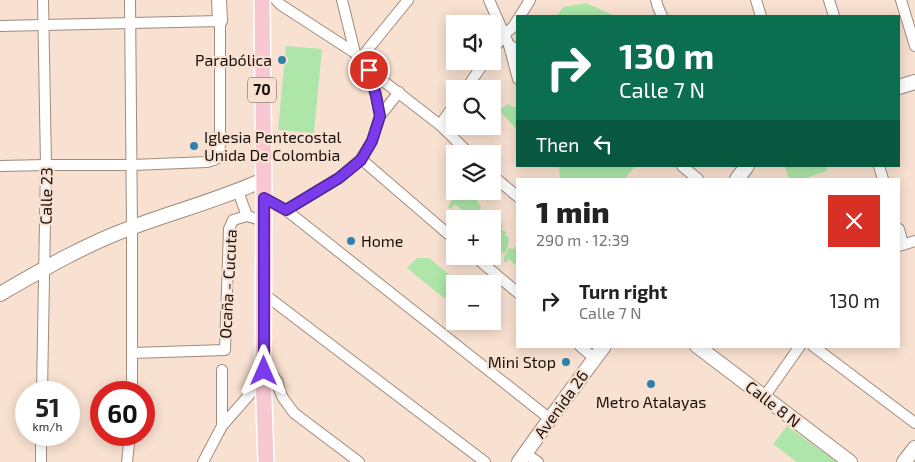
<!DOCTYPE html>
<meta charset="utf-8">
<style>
:root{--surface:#fff;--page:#f2f2f2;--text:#222;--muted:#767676}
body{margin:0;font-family:"Exo 2",sans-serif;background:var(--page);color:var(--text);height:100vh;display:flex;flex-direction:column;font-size:19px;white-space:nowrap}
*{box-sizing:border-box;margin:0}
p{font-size:16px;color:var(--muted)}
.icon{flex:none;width:28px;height:28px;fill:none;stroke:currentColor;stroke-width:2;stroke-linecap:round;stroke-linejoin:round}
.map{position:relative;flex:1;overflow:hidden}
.side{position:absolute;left:516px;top:178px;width:384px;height:170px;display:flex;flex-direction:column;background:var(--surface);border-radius:0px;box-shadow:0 2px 12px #0003}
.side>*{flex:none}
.banner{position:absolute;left:516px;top:15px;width:384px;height:152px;border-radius:0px;box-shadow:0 2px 12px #0003;background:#0b6e4f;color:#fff;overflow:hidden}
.buttons{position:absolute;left:446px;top:15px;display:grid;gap:10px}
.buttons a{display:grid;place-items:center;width:55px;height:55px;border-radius:0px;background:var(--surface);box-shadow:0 2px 12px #0003;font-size:25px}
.speed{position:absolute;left:15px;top:381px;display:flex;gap:10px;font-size:25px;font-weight:700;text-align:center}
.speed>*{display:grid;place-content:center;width:65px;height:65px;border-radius:50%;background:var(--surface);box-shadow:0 2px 12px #0003;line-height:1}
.speed small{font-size:12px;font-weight:400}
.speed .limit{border:8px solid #d22;background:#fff;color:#111}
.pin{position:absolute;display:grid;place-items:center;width:42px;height:42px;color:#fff;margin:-21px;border:2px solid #fff;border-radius:50%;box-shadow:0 1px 5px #0007}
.me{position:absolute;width:55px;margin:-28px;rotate:0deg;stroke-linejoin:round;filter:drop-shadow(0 0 4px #0008)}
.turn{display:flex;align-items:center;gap:18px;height:105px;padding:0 20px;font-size:22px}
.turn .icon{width:65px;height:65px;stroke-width:2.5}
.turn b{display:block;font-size:35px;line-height:42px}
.then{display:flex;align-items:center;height:48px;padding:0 20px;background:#0003;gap:10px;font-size:19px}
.round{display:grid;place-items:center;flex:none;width:52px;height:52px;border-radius:0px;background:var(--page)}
.overview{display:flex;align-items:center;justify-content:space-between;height:85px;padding:0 20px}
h1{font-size:30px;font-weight:800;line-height:38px}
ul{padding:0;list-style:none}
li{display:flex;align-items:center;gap:15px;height:75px;padding:0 20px}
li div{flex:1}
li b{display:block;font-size:19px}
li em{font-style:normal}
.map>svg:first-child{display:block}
.green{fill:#ade6a8}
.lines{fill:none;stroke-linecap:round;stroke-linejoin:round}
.street-casing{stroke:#a18b7c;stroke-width:12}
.secondary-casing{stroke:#a18b7c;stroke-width:16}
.primary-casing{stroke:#fff;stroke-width:18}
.street{stroke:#fff;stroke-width:10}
.secondary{stroke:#fff;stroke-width:14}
.primary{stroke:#f7c8d2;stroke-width:15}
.route-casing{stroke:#51269a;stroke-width:12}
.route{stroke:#7c3aed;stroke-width:9}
.poi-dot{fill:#2c81b0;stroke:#f9e1d1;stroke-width:2}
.labels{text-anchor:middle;stroke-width:4.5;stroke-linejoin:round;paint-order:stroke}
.shield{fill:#f9e1d1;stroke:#5d5048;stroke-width:1}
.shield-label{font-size:15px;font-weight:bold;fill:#1a120d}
.poi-label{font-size:16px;fill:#1a120d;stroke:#f9e1d1;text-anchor:end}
.street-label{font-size:16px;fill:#1a120d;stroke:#f9e1d1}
</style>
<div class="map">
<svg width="915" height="462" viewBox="0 0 915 462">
<rect width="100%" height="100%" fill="#f9e1d1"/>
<g class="green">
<polygon points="586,3 615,16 557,16 563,7"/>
<polygon points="286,46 322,49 314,133 278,130"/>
<polygon points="508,104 517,109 517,130 499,110"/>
<polygon points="559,166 635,166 624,179 560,179"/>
<polygon points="785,166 826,166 827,171 803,179 789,179"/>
<path d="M457,191c9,0 22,8 24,17l-3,5 -1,6h-13l-2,-2 -1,2h-6v3l-2,-3 8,-10 -6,-5 -4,5 -3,-2z"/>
<polygon points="493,219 503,225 502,230 507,232 505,235 509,238 507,252 504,253 502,252 500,255 493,250"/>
<path d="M515,246c3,5 4,14 0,19l-6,-6 -3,3h-2v-6l3,-2 2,-6 4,1z"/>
<polygon points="417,258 429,258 456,280 452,285 455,289 455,293 450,298 444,298 407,268"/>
<polygon points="787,426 837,462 797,462 773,444"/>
</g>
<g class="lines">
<g class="street-casing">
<g id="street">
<polyline points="130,0 132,227 132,392"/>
<polyline points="276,0 281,5 355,53 369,70 440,125 470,154"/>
<polyline points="342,0 355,53"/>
<polyline points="489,0 509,45 518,50"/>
<polyline points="656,0 658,7 662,16"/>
<polyline points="756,0 761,16"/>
<polyline points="829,0 834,16"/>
<polyline points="901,0 915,46"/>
<polyline points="520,16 530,0"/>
<polyline points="0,26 220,21 220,145 218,158 214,160 207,162 132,165 46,165 0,166"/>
<polyline points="509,45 518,79"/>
<polyline points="492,51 505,34 513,27 518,19"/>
<polyline points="360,59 408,0"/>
<polyline points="466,89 485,61"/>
<polyline points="380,116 399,92"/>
<polyline points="440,125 455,104"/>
<polyline points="361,159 455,240"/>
<polyline points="682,166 698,179"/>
<polyline points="879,166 883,179"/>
<polyline points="492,175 518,197"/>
<polyline points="238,191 247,216"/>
<polyline points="264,198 286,210 550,419"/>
<polyline points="286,210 339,178 361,159 372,141 380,116 376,95 369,70"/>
<polyline points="899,229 903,244"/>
<polyline points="899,246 915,241"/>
<polyline points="474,256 518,293"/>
<polyline points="264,294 485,462"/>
<polyline points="580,346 595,359"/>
<polyline points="813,346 915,423"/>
<polyline points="132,353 225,350 229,229 233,220 247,216 264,221"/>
<polyline points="263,371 274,377 278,382 279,389 283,398 294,413 359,462"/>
<polyline points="42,392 46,165 43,0"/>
<polyline points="764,397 800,346"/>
<polyline points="222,426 222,370"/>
<polyline points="525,453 538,462"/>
<polyline points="41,462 41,435"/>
<polyline points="127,462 130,435"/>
<polyline points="203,462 222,426 264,378"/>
</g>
</g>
<g class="secondary-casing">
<g id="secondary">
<polyline points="219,0 220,21"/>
<polyline points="899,87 915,82"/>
<polyline points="737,179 747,166"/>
<path d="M0,294c43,-25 86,-50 133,-67 43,-16 88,-28 130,-47"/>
<polyline points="697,346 850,462"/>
<polyline points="519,462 550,419 604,346"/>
<polyline points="904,462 915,448"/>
</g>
</g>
<g class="primary-casing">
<polyline id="primary" points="262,0 264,198 263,371 266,462"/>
</g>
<use href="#street" class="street"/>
<use href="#secondary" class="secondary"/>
<use href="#primary" class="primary"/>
</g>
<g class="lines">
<g class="route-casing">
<polyline id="route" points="264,371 264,198 286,210 339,178 361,160 372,141 380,116 376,96 369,70"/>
</g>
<use href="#route" class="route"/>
</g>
<g class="poi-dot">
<circle cx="282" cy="60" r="5"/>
<circle cx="194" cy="146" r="5"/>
<circle cx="351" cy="241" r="5"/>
<circle cx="566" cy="362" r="5"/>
<circle cx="651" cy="384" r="5"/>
</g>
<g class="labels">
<rect class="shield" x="248" y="77.5" width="28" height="25" rx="4"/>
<g class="shield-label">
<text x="262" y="95">70</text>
</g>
<g class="poi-label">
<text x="272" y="66">Parabólica</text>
<text x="204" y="143" text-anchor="start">Iglesia Pentecostal<tspan x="204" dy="18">Unida De Colombia</tspan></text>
<text x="361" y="247" text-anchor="start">Home</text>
<text x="556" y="368">Mini Stop</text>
<text x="651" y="408" text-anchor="middle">Metro Atalayas</text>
</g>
<g class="street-label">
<text transform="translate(46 196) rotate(-89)" y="6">Calle 23</text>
<text transform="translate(228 284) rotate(-87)" y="6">Ocaña - Cucuta</text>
<text transform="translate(561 404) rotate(-54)" y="6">Avenida 26</text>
<text transform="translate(773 404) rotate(38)" y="6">Calle 8 N</text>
</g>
</g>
</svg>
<div class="buttons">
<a><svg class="icon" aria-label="sound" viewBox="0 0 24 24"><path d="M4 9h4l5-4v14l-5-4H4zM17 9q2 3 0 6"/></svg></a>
<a><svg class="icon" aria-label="search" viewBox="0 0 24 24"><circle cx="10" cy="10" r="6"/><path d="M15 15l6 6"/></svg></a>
<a><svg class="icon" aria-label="layers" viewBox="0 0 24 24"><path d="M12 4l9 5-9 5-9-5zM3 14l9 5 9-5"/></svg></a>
<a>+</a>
<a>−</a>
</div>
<div class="speed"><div>51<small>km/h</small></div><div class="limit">60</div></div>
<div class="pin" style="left:369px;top:70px;background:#d93025"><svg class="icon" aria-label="arrive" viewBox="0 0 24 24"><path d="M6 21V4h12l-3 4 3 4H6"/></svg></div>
<svg class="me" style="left:264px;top:371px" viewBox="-20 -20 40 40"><path d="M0-17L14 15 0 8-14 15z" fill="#7c3aed" stroke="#fff" stroke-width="4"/></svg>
<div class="banner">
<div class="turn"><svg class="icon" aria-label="right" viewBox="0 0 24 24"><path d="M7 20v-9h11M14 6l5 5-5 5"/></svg><div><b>130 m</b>Calle 7 N</div></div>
<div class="then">Then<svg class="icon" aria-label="left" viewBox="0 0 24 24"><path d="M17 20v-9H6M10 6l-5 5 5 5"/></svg></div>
</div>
<section class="side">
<div class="overview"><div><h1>1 min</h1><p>290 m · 12:39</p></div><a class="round" style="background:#d93025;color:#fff"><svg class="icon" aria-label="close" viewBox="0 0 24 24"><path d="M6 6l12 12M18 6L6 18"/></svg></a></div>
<ul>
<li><svg class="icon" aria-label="right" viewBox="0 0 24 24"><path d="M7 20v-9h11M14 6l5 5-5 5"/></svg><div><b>Turn right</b><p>Calle 7 N</p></div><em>130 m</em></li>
</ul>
</section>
</div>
